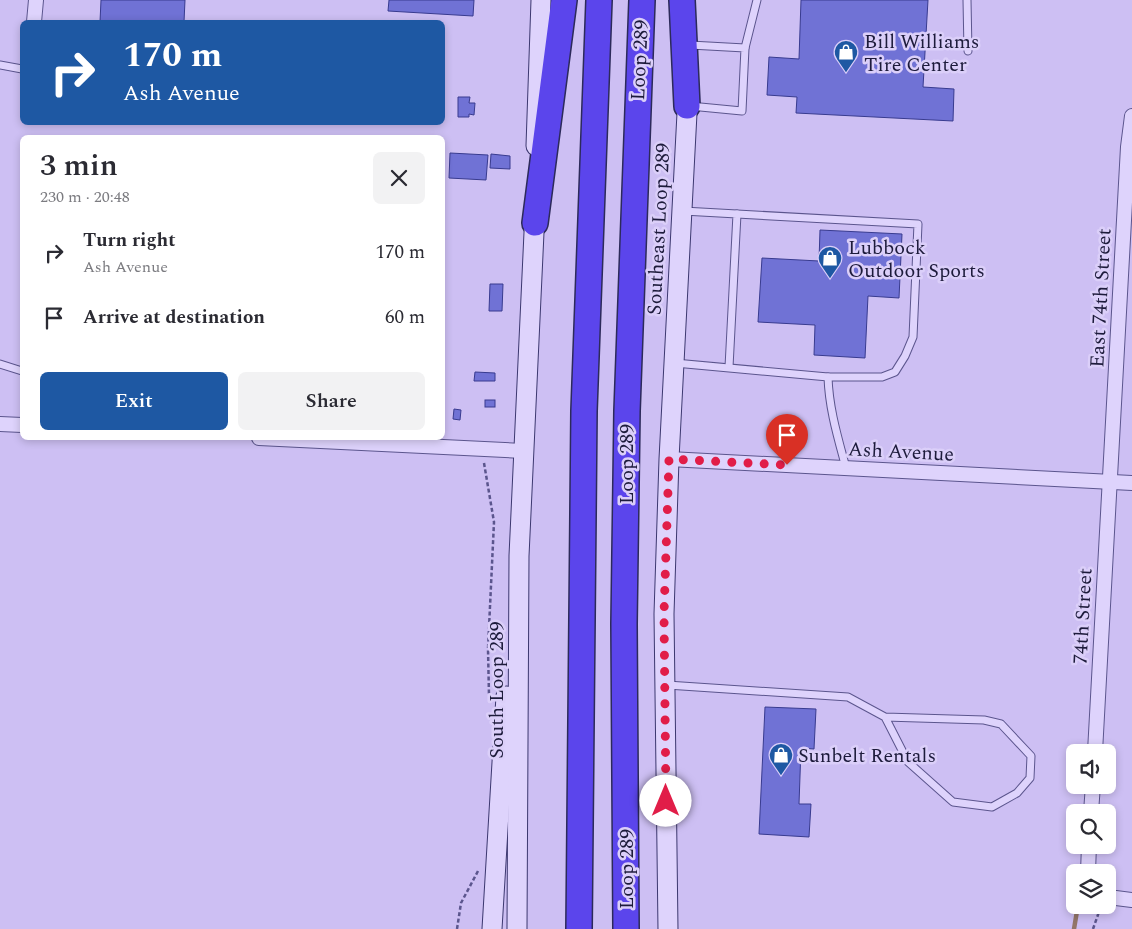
<!DOCTYPE html>
<meta charset="utf-8">
<style>
:root{--surface:#fff;--page:#f2f2f3;--text:#2b2b33;--muted:#7c7c81;--accent:#1e58a3}
body{margin:0;font-family:Spectral,serif;background:var(--page);color:var(--text);height:100vh;display:flex;flex-direction:column;font-size:19px;white-space:nowrap}
*{box-sizing:border-box;margin:0}
p{font-size:16px;color:var(--muted)}
.icon{flex:none;width:28px;height:28px;fill:none;stroke:currentColor;stroke-width:2;stroke-linecap:round;stroke-linejoin:round}
.map{position:relative;flex:1;overflow:hidden}
.sheet{position:absolute;left:20px;top:135px;width:425px;height:305px;display:flex;flex-direction:column;background:var(--surface);border-radius:8px;box-shadow:0 2px 8px #0003}
.sheet>*{flex:none}
.top-card{position:absolute;left:20px;top:20px;width:425px;height:105px;border-radius:8px;box-shadow:0 2px 8px #0003;background:#1e58a3;color:#fff;overflow:hidden}
.tools{position:absolute;left:1066px;top:744px;display:grid;gap:10px}
.tools a{display:grid;place-items:center;width:50px;height:50px;border-radius:8px;background:var(--surface);box-shadow:0 2px 8px #0003;font-size:25px}
.pin{position:absolute;display:grid;place-items:center;width:42px;height:42px;color:#fff;margin:-51px -21px;border-radius:50% 50% 50% 0;rotate:-45deg;box-shadow:0 0 5px #0007}
.pin .icon{rotate:45deg}
.me{position:absolute;width:55px;margin:-28px;rotate:0deg;stroke-linejoin:round;filter:drop-shadow(0 0 4px #0008)}
.turn{display:flex;align-items:center;gap:18px;height:105px;padding:0 20px;font-size:22px}
.turn .icon{width:65px;height:65px;stroke-width:2.5}
.turn b{display:block;font-size:35px;line-height:42px}
.round{display:grid;place-items:center;flex:none;width:52px;height:52px;border-radius:8px;background:var(--page)}
.overview{display:flex;align-items:center;justify-content:space-between;height:85px;padding:0 20px}
h1{font-size:30px;font-weight:600;line-height:38px}
.primary-button{display:flex;gap:10px;margin-top:auto;padding:10px 20px}
.primary-button a{flex:1;height:58px;border-radius:8px;background:var(--accent);color:#fff;font-size:20px;font-weight:600;line-height:58px;text-align:center}
.primary-button a+a{background:var(--page);color:var(--text)}
ul{padding:0;list-style:none}
li{display:flex;align-items:center;gap:15px;height:65px;padding:0 20px}
li div{flex:1}
li b{display:block;font-size:19px}
li em{font-style:normal}
.map>svg:first-child{display:block}
.lines{fill:none;stroke-linecap:round;stroke-linejoin:round}
.stream{stroke:#937668;stroke-width:4.5}
.building{fill:#7072d5;stroke:#383b8f}
.service-casing{stroke:#5b558d;stroke-width:9}
.minor-casing{stroke:#5b558d;stroke-width:16}
.secondary-casing{stroke:#3c386f;stroke-width:21}
.motorway-casing{stroke:#2c2a5a;stroke-width:28}
.path{stroke:#5b558d;stroke-width:2.5;stroke-dasharray:4 2.5;stroke-linecap:butt}
.service{stroke:#ded3fc;stroke-width:7}
.minor{stroke:#ded3fc;stroke-width:14}
.secondary{stroke:#ded3fc;stroke-width:19}
.motorway{stroke:#5b45ec;stroke-width:25}
.route{stroke:#e11d48;stroke-width:9;stroke-dasharray:0 16.2}
.labels{text-anchor:middle;stroke-width:5;stroke-linejoin:round;paint-order:stroke}
.poi-label{font-size:20px;fill:#1d1b3b;stroke:#dbcff9;text-anchor:start}
.street-label{font-size:20px;fill:#1d1b3b;stroke:#dbcff9}
</style>
<div class="map">
<svg width="1132" height="929" viewBox="0 0 1132 929">
<rect width="100%" height="100%" fill="#cdbff3"/>
<g class="lines">
<polyline class="stream" points="1074,929 1078,905"/>
</g>
<g class="building">
<polygon points="101,0 185,0 184,22 100,22"/>
<polygon points="389,0 474,0 473,16 388,11"/>
<polygon points="801,0 928,0 923,87 954,89 953,121 796,113 797,97 767,95 769,57 799,59"/>
<polygon points="458,97 470,97 469,103 475,103 474,115 469,114 469,117 458,117"/>
<polygon points="450,153 488,155 486,180 449,178"/>
<polygon points="491,154 510,156 510,169 490,168"/>
<polygon points="820,230 902,234 899,298 868,296 865,358 814,355 815,325 758,322 762,258 819,261"/>
<polygon points="490,284 503,284 502,311 489,311"/>
<polygon points="475,372 495,373 495,381 474,381"/>
<rect x="485" y="400" width="10" height="7"/>
<polygon points="454,409 461,410 460,420 453,419"/>
<polygon points="765,707 816,709 814,749 801,748 799,804 811,804 809,837 759,834"/>
</g>
<g class="lines">
<g class="service-casing">
<g id="service">
<polyline points="967,0 968,51"/>
<polyline points="690,45 745,48 742,111 690,106"/>
<polyline points="745,48 757,0"/>
<polyline points="0,65 22,69"/>
<polyline points="683,211 737,214 729,367"/>
<polyline points="737,214 918,224 913,337 905,356 895,372 882,377 828,377"/>
<path d="M675,363l153,14c1,32 10,61 18,91"/>
<polyline points="0,364 22,371"/>
<polyline points="667,685 848,697 885,717 908,762 953,802 992,807 1017,793 1030,778 1031,756 1001,724 984,720 885,717"/>
</g>
</g>
<g class="minor-casing">
<g id="minor">
<polyline points="34,22 36,0"/>
<polyline points="0,424 22,425"/>
<polyline points="259,438 523,451"/>
<polyline points="669,459 1132,483"/>
<polyline points="1095,752 1128,147 1132,116"/>
<polyline points="1091,812 1093,785"/>
<polyline points="1088,872 1089,845"/>
<polyline points="1108,897 1132,900"/>
</g>
</g>
<g class="secondary-casing">
<g id="secondary">
<polyline points="536,146 541,0"/>
<polyline points="492,929 506,696"/>
<polyline points="517,929 519,556 535,211"/>
<polyline points="668,929 664,614 669,459 688,94"/>
</g>
</g>
<g class="motorway-casing">
<g id="motorway">
<polyline points="682,0 687,106"/>
<polyline points="535,223 564,0"/>
<polyline points="579,929 584,411 599,0"/>
<polyline points="626,929 624,624 627,411 642,0"/>
</g>
</g>
<g class="path">
<polyline points="484,463 494,522 488,649 489,696"/>
<polyline points="457,929 461,903 478,871"/>
<polyline points="1093,929 1101,906"/>
</g>
<use href="#service" class="service"/>
<use href="#minor" class="minor"/>
<use href="#secondary" class="secondary"/>
<use href="#motorway" class="motorway"/>
</g>
<g class="lines">
<polyline class="route" points="666,801 664,614 669,459 787,465"/>
</g>
<defs>
<g id="shop-pin" transform="scale(1.25)"><path d="M0 17L-7.5 6A9.5 9.5 0 1 1 7.5 6Z" fill="#1e58a3" stroke="#dbcff9"/><path d="M-5-2.5h2.3a2.7 3.5 0 0 1 5.4 0H5L5.5 6h-11ZM-1.5-2.5h3a1.5 2.3 0 0 0-3 0Z" fill="#fff"/></g>
</defs>
<g fill-rule="evenodd">
<use href="#shop-pin" x="846" y="52"/>
<use href="#shop-pin" x="830" y="258"/>
<use href="#shop-pin" x="781" y="755"/>
</g>
<g class="labels">
<g class="poi-label">
<text x="864" y="48">Bill Williams<tspan x="864" dy="23">Tire Center</tspan></text>
<text x="848" y="254">Lubbock<tspan x="848" dy="23">Outdoor Sports</tspan></text>
<text x="798" y="762">Sunbelt Rentals</text>
</g>
<g class="street-label">
<text transform="translate(639 60) rotate(-87)" y="7">Loop 289</text>
<text transform="translate(658 229) rotate(-87)" y="7">Southeast Loop 289</text>
<text transform="translate(1100 298) rotate(-87)" y="7">East 74th Street</text>
<text transform="translate(901 451) rotate(3)" y="7">Ash Avenue</text>
<text transform="translate(626 464) rotate(-90)" y="7">Loop 289</text>
<text transform="translate(1082 616) rotate(-87)" y="7">74th Street</text>
<text transform="translate(496 690) rotate(-90)" y="7">South Loop 289</text>
<text transform="translate(626 869) rotate(-90)" y="7">Loop 289</text>
</g>
</g>
</svg>
<div class="tools">
<a><svg class="icon" aria-label="sound" viewBox="0 0 24 24"><path d="M4 9h4l5-4v14l-5-4H4zM17 9q2 3 0 6"/></svg></a>
<a><svg class="icon" aria-label="search" viewBox="0 0 24 24"><circle cx="10" cy="10" r="6"/><path d="M15 15l6 6"/></svg></a>
<a><svg class="icon" aria-label="layers" viewBox="0 0 24 24"><path d="M12 4l9 5-9 5-9-5zM3 14l9 5 9-5"/></svg></a>
</div>
<div class="pin" style="left:787px;top:465px;background:#d93025"><svg class="icon" aria-label="arrive" viewBox="0 0 24 24"><path d="M6 21V4h12l-3 4 3 4H6"/></svg></div>
<svg class="me" style="left:666px;top:801px" viewBox="-20 -20 40 40"><circle r="19" fill="#fff"/><path d="M0-13L10 11 0 6-10 11z" fill="#e11d48"/></svg>
<div class="top-card">
<div class="turn"><svg class="icon" aria-label="right" viewBox="0 0 24 24"><path d="M7 20v-9h11M14 6l5 5-5 5"/></svg><div><b>170 m</b>Ash Avenue</div></div>
</div>
<section class="sheet">
<div class="overview"><div><h1>3 min</h1><p>230 m · 20:48</p></div><a class="round"><svg class="icon" aria-label="close" viewBox="0 0 24 24"><path d="M6 6l12 12M18 6L6 18"/></svg></a></div>
<ul>
<li><svg class="icon" aria-label="right" viewBox="0 0 24 24"><path d="M7 20v-9h11M14 6l5 5-5 5"/></svg><div><b>Turn right</b><p>Ash Avenue</p></div><em>170 m</em></li>
<li><svg class="icon" aria-label="arrive" viewBox="0 0 24 24"><path d="M6 21V4h12l-3 4 3 4H6"/></svg><div><b>Arrive at destination</b></div><em>60 m</em></li>
</ul>
<div class="primary-button"><a>Exit</a><a>Share</a></div>
</section>
</div>
